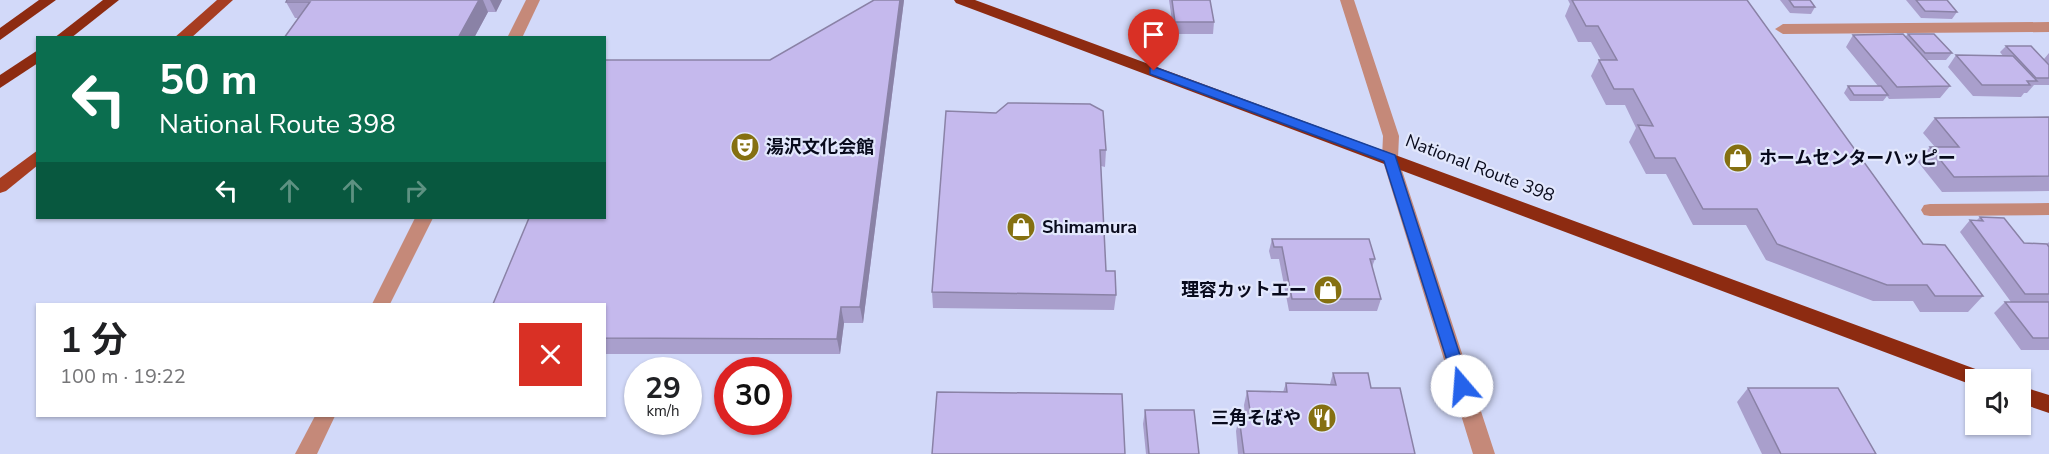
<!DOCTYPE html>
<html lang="ja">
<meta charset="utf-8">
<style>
:root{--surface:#fff;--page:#f6f6f6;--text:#202124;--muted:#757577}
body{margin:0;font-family:"Nunito Sans","Noto Sans JP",sans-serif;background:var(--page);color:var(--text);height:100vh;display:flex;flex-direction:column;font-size:22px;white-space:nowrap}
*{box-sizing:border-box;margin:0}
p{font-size:20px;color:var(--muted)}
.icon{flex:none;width:33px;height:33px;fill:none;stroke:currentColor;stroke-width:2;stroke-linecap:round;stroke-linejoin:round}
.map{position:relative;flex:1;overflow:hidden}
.side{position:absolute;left:36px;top:303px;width:570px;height:114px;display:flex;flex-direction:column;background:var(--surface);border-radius:0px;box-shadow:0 2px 4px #0004}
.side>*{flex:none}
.hud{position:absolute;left:36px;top:36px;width:570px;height:183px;border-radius:0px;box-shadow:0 2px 4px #0004;background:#0b6e4f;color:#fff;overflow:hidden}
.tools{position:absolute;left:1965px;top:369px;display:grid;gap:12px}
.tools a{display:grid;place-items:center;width:66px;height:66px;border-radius:0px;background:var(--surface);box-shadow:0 2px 4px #0004;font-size:30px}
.speed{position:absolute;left:624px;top:357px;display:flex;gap:12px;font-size:30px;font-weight:700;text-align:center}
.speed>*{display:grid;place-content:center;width:78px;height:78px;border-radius:50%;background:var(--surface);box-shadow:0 2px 4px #0004;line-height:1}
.speed small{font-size:15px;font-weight:400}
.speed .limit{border:9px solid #d22;background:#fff;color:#111}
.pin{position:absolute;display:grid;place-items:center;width:51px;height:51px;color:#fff;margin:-62px -26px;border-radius:50% 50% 50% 0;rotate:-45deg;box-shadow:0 0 6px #0007}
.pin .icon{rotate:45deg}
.me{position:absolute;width:66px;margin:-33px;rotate:342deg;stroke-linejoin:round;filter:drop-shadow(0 0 4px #0008)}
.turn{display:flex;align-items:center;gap:21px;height:126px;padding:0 24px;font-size:27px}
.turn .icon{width:78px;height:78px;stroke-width:2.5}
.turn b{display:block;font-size:42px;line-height:51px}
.lanes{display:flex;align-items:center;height:57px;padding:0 24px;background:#0003;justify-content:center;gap:30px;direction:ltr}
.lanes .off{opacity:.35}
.round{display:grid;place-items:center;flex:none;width:63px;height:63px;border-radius:0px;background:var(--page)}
.headline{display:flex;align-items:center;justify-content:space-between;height:102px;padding:0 24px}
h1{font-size:36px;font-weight:700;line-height:45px}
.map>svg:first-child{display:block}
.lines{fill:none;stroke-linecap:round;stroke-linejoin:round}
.minor{fill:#c58979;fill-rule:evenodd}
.major{fill:#a73d21;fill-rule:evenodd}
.highway{fill:#8d2b11;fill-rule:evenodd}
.wall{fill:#a99fcc}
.shaded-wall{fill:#8a82a6}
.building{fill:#c5b9ed;stroke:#8a82a6;stroke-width:1.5}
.route{fill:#2563eb;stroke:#184099;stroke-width:1.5}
.labels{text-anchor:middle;stroke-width:4.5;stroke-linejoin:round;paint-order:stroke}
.poi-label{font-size:18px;font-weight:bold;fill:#080a1c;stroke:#e2e7fc;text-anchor:start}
.street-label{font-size:18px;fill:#080a1c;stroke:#e2e7fc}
</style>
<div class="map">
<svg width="2049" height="454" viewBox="0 0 2049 454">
<rect width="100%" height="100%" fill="#d2d9f9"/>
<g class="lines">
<g class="minor">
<polygon points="526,0 540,0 522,38 507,38"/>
<polygon points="1340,0 1354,0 1399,136 1398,158 1495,454 1473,454 1382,158 1383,136"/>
<polygon points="2049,22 2049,32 1783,34 1775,29 1783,24"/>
<polygon points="2049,203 2049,215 1930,216 1924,215 1921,210 1924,205 1930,204"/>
<polygon points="415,218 433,218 390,304 372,304"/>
<polygon points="315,416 335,416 317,454 295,454"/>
</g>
<g class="major">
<polygon points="217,0 233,0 191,38 174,38"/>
<polygon points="38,150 38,165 6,191 0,193 0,178"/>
</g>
<g class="highway">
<polygon points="39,0 56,0 0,40 0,28"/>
<polygon points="103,0 119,0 71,38 54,38"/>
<polygon points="954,0 975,0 1989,374 1992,380 1976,380 1975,386 956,3"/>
<polygon points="38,50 38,63 0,88 0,75"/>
<polygon points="2020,386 2049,395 2049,413 2020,403"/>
</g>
</g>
<g class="wall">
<polygon points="287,0 502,0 496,12 488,12 474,38 284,38 298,18 295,18 286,2"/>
<polygon points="874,0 904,0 863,323 844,323 840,354 604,354 604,304 770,60"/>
<polygon points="1169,0 1210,0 1214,22 1213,34 1174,34"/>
<polygon points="1568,0 1747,0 1923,244 1983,296 1968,312 1920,312 1913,301 1873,301 1766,260 1746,225 1693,225 1666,174 1646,174 1629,142 1636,128 1625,105 1606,105 1591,76 1599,60 1601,60 1591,42 1578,42 1565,16 1570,4"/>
<polygon points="1780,0 1810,0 1815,7 1811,14 1790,13"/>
<polygon points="1906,0 1947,0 1957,12 1952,19 1921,18"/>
<polygon points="1908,34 1952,53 1946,60 1926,60 1950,86 1940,98 1889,99 1887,96 1883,101 1850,101 1844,93 1848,86 1878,86 1846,47 1853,35 1905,37"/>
<polygon points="2006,46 2044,59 2049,53 2049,85 2034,85 2027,93 2024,93 2021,97 1973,96 1948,67 1956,55 2003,56 2000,52"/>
<polygon points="996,113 1106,150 1105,167 1101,166 1106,271 1116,295 1114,310 933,308 932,292"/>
<polygon points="2049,117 2049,191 1942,192 1918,162 1930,147 1935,147 1923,133 1935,118"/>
<polygon points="1980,217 2024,243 2047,244 2049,242 2049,350 2021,350 1994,313 2005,302 2011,302 1960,232 1970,220 1976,221"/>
<polygon points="1272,239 1375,259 1372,267 1381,299 1377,311 1289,311 1279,259 1271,259 1269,251"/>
<polygon points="1333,373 1371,388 1415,454 1238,454 1236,431 1239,417 1245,417 1244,405 1247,391 1283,392 1286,383 1330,384"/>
<polygon points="1748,388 1876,454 1762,454 1737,402"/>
<polygon points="1145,410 1199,454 1146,454 1143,424"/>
</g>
<g class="shaded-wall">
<polygon points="479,0 483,0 488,12 474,38 458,38"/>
<polygon points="490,0 502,0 496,12"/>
<polygon points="900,0 904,0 863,323 860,307"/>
<polygon points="841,307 844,323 840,354 837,339"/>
</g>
<g class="building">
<polygon points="287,0 479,0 458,38 284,38 310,2 286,2"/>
<polygon points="874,0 900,0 860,307 841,307 837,339 604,338 604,304 493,304 529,218 604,218 604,60 770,60"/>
<polygon points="1172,0 1210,0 1214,22 1175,22"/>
<polygon points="1572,0 1747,0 1923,244 1945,245 1983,296 1935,296 1927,285 1887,285 1777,244 1757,209 1703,209 1675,158 1655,158 1638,125 1653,126 1633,89 1614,89 1599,60 1617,60 1598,26 1586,26"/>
<polygon points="1789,0 1810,0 1815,7 1794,7"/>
<polygon points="1916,0 1947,0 1957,12 1925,11"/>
<polygon points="1903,34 1950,86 1897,87 1853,35"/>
<polygon points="1908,34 1934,34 1952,53 1925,53"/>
<polygon points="2006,46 2031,46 2049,65 2049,78 2036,78"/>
<polygon points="1956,55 2013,56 2037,81 2027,81 2030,85 1982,85"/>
<polygon points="1848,86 1881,86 1888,95 1854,95"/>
<polygon points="1008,103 1090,104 1103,111 1106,150 1100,150 1106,271 1115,271 1116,295 932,292 946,111 996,113"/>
<polygon points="2049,117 2049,176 1954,177 1930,147 1959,147 1935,118"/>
<polygon points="1980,217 2004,218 2024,243 2047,244 2049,247 2049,294 2025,294 1970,220 1983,221"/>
<polygon points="1272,239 1369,239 1375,259 1370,259 1381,299 1292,299 1282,247 1274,247"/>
<polygon points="2005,302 2049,302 2049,338 2033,338"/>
<polygon points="1333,373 1368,373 1371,388 1400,388 1415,454 1244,454 1239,417 1251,417 1247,391 1287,392 1286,383 1336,385"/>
<polygon points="1748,388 1838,388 1876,454 1781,454"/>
<polygon points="937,392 1122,394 1125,454 932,454"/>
<polygon points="1145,410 1194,410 1199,454 1149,454"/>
</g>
<polygon class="route" points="1154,67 1395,155 1470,386 1468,390 1462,392 1455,386 1384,161 1150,74 1150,68"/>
<defs>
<g id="theatre-disc" transform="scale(1.5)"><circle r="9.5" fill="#857011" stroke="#e2e7fc"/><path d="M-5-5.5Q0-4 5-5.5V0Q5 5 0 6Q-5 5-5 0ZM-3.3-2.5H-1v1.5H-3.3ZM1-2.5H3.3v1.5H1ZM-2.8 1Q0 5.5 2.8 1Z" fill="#fff"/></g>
<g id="shop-disc" transform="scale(1.5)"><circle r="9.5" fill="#857011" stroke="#e2e7fc"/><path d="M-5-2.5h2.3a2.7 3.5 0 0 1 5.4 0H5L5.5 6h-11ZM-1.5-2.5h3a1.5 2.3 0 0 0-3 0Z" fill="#fff"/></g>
<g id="restaurant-disc" transform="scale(1.5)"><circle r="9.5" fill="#857011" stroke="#e2e7fc"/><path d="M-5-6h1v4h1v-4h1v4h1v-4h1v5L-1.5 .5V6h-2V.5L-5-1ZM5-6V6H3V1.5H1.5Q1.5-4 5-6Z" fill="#fff"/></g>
</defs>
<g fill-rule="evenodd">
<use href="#theatre-disc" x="745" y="147"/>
<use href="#shop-disc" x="1738" y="158"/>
<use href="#shop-disc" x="1021" y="227"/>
<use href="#shop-disc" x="1328" y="290"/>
<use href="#restaurant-disc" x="1322" y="418"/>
</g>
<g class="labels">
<g class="poi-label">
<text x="766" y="153">湯沢文化会館</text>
<text x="1759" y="164">ホームセンターハッピー</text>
<text x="1042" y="233">Shimamura</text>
<text x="1307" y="296" text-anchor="end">理容カットエー</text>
<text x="1301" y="424" text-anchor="end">三角そばや</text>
</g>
<g class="street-label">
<text transform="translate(1480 168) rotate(21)" y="6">National Route 398</text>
</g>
</g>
</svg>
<div class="tools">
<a><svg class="icon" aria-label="sound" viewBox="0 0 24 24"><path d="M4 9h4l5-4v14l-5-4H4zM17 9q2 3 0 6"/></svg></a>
</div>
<div class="speed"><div>29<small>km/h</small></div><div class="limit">30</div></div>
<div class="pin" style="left:1154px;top:71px;background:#d93025"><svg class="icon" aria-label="arrive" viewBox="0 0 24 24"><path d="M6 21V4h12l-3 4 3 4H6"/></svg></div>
<svg class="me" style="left:1462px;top:386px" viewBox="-20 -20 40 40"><circle r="19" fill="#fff"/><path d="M0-13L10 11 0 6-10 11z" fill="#2563eb"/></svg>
<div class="hud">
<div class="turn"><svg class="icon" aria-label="left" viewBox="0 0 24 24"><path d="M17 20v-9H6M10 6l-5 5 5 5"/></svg><div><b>50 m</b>National Route 398</div></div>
<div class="lanes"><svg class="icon" aria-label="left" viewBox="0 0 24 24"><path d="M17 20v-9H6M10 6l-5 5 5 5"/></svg><svg class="icon off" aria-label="ahead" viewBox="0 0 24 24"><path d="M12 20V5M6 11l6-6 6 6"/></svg><svg class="icon off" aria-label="ahead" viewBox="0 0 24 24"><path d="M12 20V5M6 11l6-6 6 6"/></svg><svg class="icon off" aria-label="right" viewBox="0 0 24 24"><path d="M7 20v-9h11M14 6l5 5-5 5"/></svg></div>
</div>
<section class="side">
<div class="headline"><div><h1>1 分</h1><p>100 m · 19:22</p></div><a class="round" style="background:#d93025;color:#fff"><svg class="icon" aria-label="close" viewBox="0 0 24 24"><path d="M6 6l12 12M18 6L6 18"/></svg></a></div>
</section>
</div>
